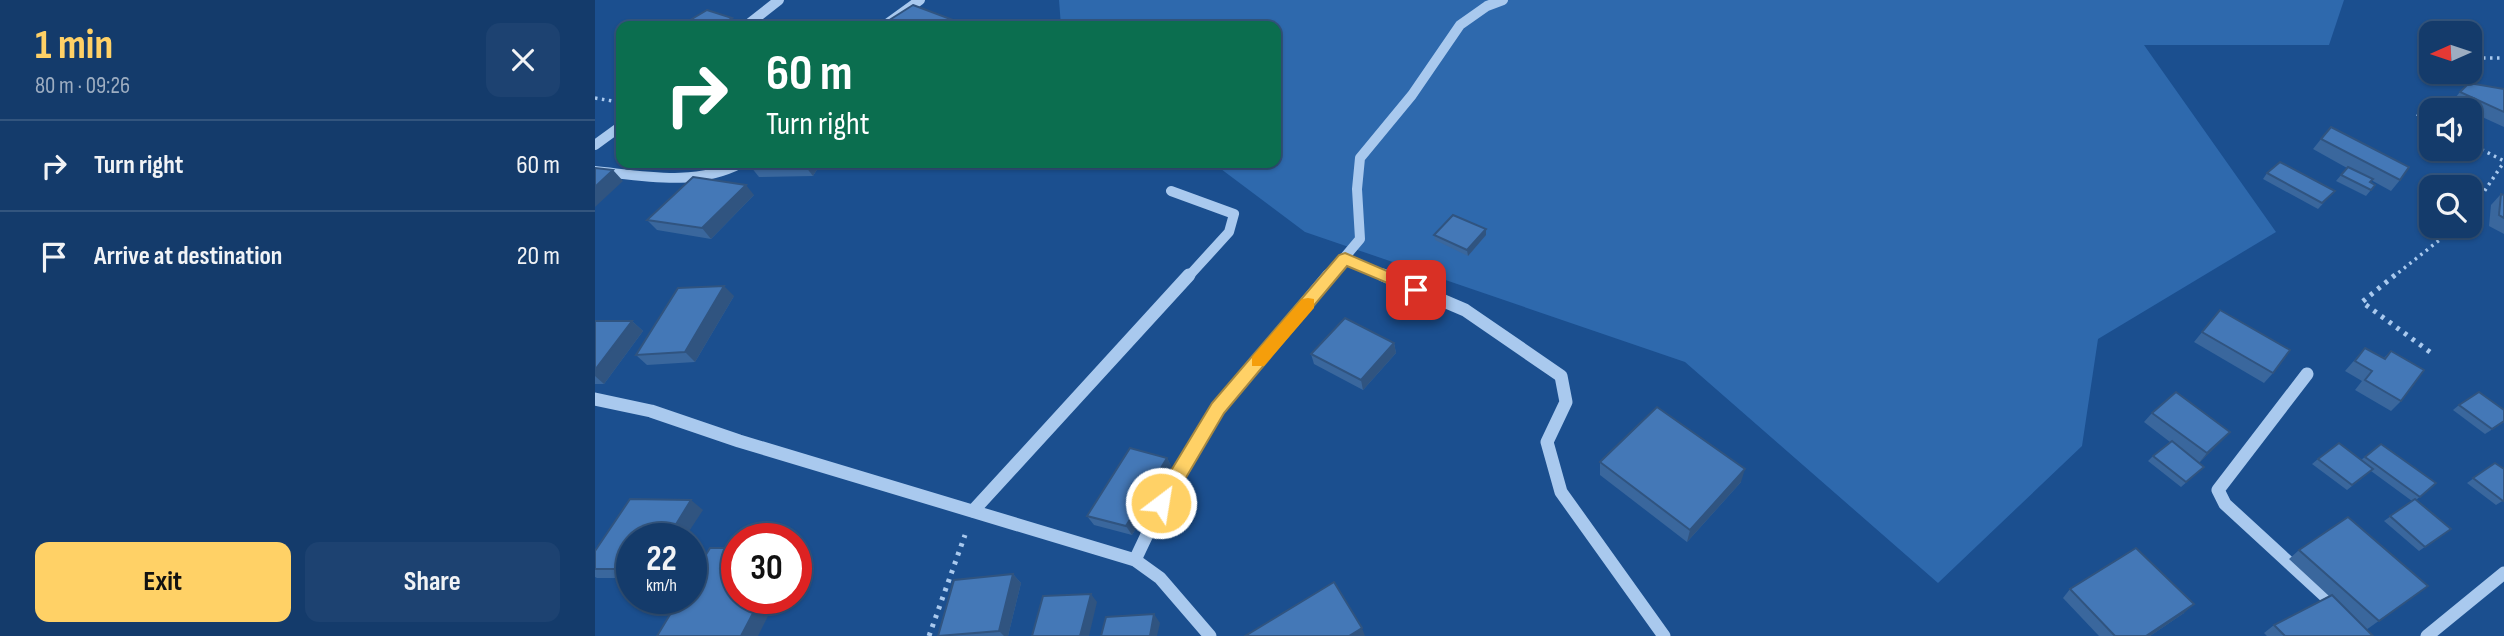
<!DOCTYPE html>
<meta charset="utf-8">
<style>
:root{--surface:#143b6b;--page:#1d4271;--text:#f1f3f6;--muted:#9dadc1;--line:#33557e;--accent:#ffd166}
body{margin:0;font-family:"Sofia Sans Condensed",sans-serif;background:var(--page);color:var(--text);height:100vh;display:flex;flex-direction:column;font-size:26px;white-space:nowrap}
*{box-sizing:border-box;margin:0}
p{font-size:23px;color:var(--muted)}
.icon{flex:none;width:38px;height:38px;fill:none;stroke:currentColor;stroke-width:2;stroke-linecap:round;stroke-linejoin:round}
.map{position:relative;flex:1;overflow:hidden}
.side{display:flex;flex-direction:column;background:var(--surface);width:595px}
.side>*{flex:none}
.banner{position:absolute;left:21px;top:21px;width:665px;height:147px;border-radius:14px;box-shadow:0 2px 5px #0004,0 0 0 2px var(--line);background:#0b6e4f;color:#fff;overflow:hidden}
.needle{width:46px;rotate:267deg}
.controls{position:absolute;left:1824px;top:21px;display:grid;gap:14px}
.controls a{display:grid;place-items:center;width:63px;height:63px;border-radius:14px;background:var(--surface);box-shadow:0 2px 5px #0004,0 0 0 2px var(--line);font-size:35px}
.speed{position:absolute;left:21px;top:523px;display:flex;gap:14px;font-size:35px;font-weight:700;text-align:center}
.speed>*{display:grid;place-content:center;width:91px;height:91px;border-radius:50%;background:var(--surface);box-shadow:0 2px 5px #0004,0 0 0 2px var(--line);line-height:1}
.speed small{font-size:18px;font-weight:400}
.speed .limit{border:10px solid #d22;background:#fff;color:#111}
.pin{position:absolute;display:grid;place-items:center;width:60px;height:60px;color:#fff;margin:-30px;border-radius:14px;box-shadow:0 4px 10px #0006}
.me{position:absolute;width:77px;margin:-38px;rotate:31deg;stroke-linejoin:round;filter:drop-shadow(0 0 5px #0008)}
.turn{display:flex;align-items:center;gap:24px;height:147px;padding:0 35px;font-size:32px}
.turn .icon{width:91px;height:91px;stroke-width:2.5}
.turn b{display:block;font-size:49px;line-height:60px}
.round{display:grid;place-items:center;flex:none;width:74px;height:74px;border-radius:14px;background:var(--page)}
.headline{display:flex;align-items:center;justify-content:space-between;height:119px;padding:0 35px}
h1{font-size:42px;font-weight:700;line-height:52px;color:var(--accent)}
.action{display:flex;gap:14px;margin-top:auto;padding:14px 35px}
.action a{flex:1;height:80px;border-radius:14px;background:var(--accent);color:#111;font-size:28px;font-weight:700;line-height:80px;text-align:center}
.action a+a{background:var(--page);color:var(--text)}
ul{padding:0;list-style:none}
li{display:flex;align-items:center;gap:21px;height:91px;padding:0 35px;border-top:2px solid var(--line)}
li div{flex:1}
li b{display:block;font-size:26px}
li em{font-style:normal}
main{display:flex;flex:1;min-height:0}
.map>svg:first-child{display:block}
.green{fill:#2e69ad}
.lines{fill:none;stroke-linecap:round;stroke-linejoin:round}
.path-far1{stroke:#a9c9ee;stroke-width:3.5;stroke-dasharray:2.5 4.5;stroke-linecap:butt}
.path{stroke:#a9c9ee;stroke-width:5;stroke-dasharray:3.5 6;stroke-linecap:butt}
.minor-far1{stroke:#a9c9ee;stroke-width:10}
.minor{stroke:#a9c9ee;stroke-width:13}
.wall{fill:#3a679d}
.shaded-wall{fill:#305480}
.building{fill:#4478b7;stroke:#305480;stroke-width:2}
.route{fill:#ffd166;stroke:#a68842;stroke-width:2}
.slow{fill:#f59e0b}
</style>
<main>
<section class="side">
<div class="headline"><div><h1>1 min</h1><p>80 m · 09:26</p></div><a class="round"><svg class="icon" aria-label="close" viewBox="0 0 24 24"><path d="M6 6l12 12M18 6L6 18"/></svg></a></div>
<ul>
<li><svg class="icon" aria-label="right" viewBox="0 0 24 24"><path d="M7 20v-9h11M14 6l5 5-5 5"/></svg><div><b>Turn right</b></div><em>60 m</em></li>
<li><svg class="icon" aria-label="arrive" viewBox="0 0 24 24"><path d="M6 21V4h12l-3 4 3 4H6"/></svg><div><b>Arrive at destination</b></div><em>20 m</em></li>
</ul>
<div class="action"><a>Exit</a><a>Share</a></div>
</section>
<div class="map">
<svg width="1909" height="636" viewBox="0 0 1909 636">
<rect width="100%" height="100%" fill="#1b4f8f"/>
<polygon class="green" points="464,0 1749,0 1734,45 1549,45 1681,232 1503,339 1487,446 1343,583 1090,362 710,232 618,163 681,163 681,26 466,26"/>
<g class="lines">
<g class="path-far1">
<polyline points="1874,58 1909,58"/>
<polyline points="0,98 23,102"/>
<polyline points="1822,114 1836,122"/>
<polyline points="1874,143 1909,161"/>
<polyline points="1874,214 1909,162"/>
<polyline points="1798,277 1862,226"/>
</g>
<g class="path">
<polyline points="1800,275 1767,302 1835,352"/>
<polyline points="334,636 370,535"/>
</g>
<g class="minor-far1">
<polyline points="151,26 184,0"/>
<polyline points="289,26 325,0"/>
<polyline points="0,145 26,126"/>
<path d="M0,171c49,5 101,16 146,-8"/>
<polyline points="576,191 639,214 634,232 593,277"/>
<polyline points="749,259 792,277"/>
<polyline points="733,277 765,239 762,189 765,158 817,95 865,25 892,6 908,0"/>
</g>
<g class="minor">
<polyline points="788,275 870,310 966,376 971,402 952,442 966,492 1069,636"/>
<polyline points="1712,374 1623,490 1630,504 1742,607"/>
<polyline points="0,399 56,411 144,441 540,560 565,578 615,636"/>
<polyline points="378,511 594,275"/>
<polyline points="540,560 567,503 623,408 734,275"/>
<polyline points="1832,636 1909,573"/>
</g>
</g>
<g class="wall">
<polygon points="1909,89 1909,127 1874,111 1874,110 1872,110 1856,103 1865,92"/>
<polygon points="1726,139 1805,180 1796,191 1776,180 1775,182 1780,185 1771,196 1741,181 1752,168 1718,149"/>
<polygon points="60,163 103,163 98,169 65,168"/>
<polygon points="158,163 226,163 218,176 164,177 156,167"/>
<polygon points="1672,173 1735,196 1723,209 1668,179"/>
<polygon points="1906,194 1909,195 1909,234 1894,226 1896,205"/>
<polygon points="159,195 116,239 62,230 52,220"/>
<polygon points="839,235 891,235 873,256 840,240"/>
<polygon points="139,296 100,362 52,365 41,355"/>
<polygon points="1625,310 1678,373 1669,383 1599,342"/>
<polygon points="0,321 37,321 48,331 9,384 0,384"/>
<polygon points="799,343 801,353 768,390 719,364 716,354"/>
<polygon points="1770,348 1788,359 1796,351 1806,401 1796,411 1760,390 1767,381 1750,371"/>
<polygon points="1864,405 1909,410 1909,422 1890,434 1858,410"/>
<polygon points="1557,413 1635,432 1604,463 1609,467 1586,487 1553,461 1558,456 1575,442 1549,422"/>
<polygon points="1786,444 1841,483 1821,500 1856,529 1824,551 1789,521 1817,501 1776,471 1752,490 1717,464 1723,459 1766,460"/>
<polygon points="572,458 577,468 537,535 499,525 492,516"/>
<polygon points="1005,462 1146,482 1092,542 1005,475"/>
<polygon points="1900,463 1909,500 1901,505 1872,483"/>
<polygon points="108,510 37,539 37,578 2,578 0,577 0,551"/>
<polygon points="1704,550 1833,586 1771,630 1778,636 1672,636 1669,633 1679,625 1734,596 1694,559"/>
<polygon points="418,574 426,583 413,636 343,636"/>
<polygon points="1475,589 1589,613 1555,636 1504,636 1468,598"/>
</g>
<g class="shaded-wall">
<polygon points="137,18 143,26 124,26"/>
<polygon points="358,20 362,26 349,26"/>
<polygon points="93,163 103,163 98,169"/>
<polygon points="212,163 226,163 218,176 210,166"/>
<polygon points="18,170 28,181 0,207 0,187"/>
<polygon points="151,185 159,195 116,239 107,228"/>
<polygon points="891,229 891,235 873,256 872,250"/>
<polygon points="129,286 139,296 100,362 90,352"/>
<polygon points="37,321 48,331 9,384 0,376 0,370"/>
<polygon points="799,343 801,353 768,390 766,380"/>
<polygon points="1635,432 1626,442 1604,463 1612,453"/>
<polygon points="572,458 577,468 537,535 531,526"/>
<polygon points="1150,469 1146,482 1092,542 1095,530"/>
<polygon points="96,500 108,510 89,539 72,539"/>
<polygon points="418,574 426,583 413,636 409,636 404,631"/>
<polygon points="496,594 502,602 494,636 485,636"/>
<polygon points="166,598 182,598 163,636 146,636"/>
<polygon points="1599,604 1589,613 1555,636 1551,636"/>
<polygon points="559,614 565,623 562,636 555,636"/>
<polygon points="767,628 770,636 754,636"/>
</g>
<g class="building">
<polygon points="318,5 358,20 349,26 285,26"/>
<polygon points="112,10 137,18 124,26 85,26"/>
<polygon points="210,20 249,23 246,26 205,26"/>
<polygon points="1874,83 1909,89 1909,112 1865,92"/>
<polygon points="1736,127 1814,167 1805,180 1726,139"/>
<polygon points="1685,162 1740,191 1727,203 1672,173"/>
<polygon points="158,163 212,163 210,166 156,167"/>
<polygon points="1753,167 1778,179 1775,182 1780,185 1776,190 1746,175"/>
<polygon points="0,168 18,170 0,187"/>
<polygon points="98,177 151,185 107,228 52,220"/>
<polygon points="1906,194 1909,195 1909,218 1904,215"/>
<polygon points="858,215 891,229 872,250 839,235"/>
<polygon points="129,286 90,352 41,355 83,288"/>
<polygon points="1625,310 1695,350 1678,373 1607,332"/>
<polygon points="750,318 799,343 766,380 716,354"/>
<polygon points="0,321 37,321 0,370"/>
<polygon points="1770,348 1790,359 1796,351 1829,370 1806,401 1770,380 1777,371 1760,361"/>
<polygon points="1581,392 1635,432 1612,453 1557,413"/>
<polygon points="1884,392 1909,410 1909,421 1897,429 1864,405"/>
<polygon points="1062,407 1150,469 1095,530 1005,462"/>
<polygon points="1577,441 1609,467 1591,482 1558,456"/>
<polygon points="1744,443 1778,469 1757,485 1723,459"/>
<polygon points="1786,444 1841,483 1825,497 1770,457"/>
<polygon points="535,448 572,458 531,526 492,516"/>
<polygon points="1900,463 1909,469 1909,500 1908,501 1878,478"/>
<polygon points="35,499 96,500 72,539 37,539 37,569 0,569 0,551"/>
<polygon points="1820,499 1856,529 1830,547 1795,516"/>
<polygon points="1753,517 1833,586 1784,621 1704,550"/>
<polygon points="115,548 142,548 142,598 166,598 146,636 62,636 85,598 96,598 96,579"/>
<polygon points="1541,548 1599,604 1551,636 1520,636 1475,589"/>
<polygon points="418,574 404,631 343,636 359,580"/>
<polygon points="739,582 767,628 754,636 650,636"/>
<polygon points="496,594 485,636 437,636 448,596"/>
<polygon points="1737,595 1778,636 1690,636 1679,625"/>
<polygon points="559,614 555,636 506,636 511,617"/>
</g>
<polygon class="route" points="750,253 827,286 829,290 821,295 752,266 629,413 573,508 560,508 557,503 560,497 617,403 744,255"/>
<polygon class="slow" points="713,298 719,299 719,308 669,366 657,366 657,357 707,299"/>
</svg>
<div class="controls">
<a><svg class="needle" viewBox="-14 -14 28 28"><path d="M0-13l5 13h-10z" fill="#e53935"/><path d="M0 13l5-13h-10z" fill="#9dadc1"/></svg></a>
<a><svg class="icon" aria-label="sound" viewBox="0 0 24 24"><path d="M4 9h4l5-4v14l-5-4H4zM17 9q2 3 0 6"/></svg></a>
<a><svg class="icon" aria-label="search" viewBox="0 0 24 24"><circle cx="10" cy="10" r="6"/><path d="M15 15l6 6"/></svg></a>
</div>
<div class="speed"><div>22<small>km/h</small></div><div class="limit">30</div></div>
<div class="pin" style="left:821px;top:290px;background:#d93025"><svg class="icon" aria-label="arrive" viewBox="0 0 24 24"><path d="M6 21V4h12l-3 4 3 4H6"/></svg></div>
<svg class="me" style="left:566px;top:503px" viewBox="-20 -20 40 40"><circle r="17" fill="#ffd166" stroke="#fff" stroke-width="3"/><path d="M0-11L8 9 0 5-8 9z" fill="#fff"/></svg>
<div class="banner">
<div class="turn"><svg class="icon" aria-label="right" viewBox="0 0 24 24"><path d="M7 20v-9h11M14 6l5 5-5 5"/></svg><div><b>60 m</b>Turn right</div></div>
</div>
</div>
</main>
